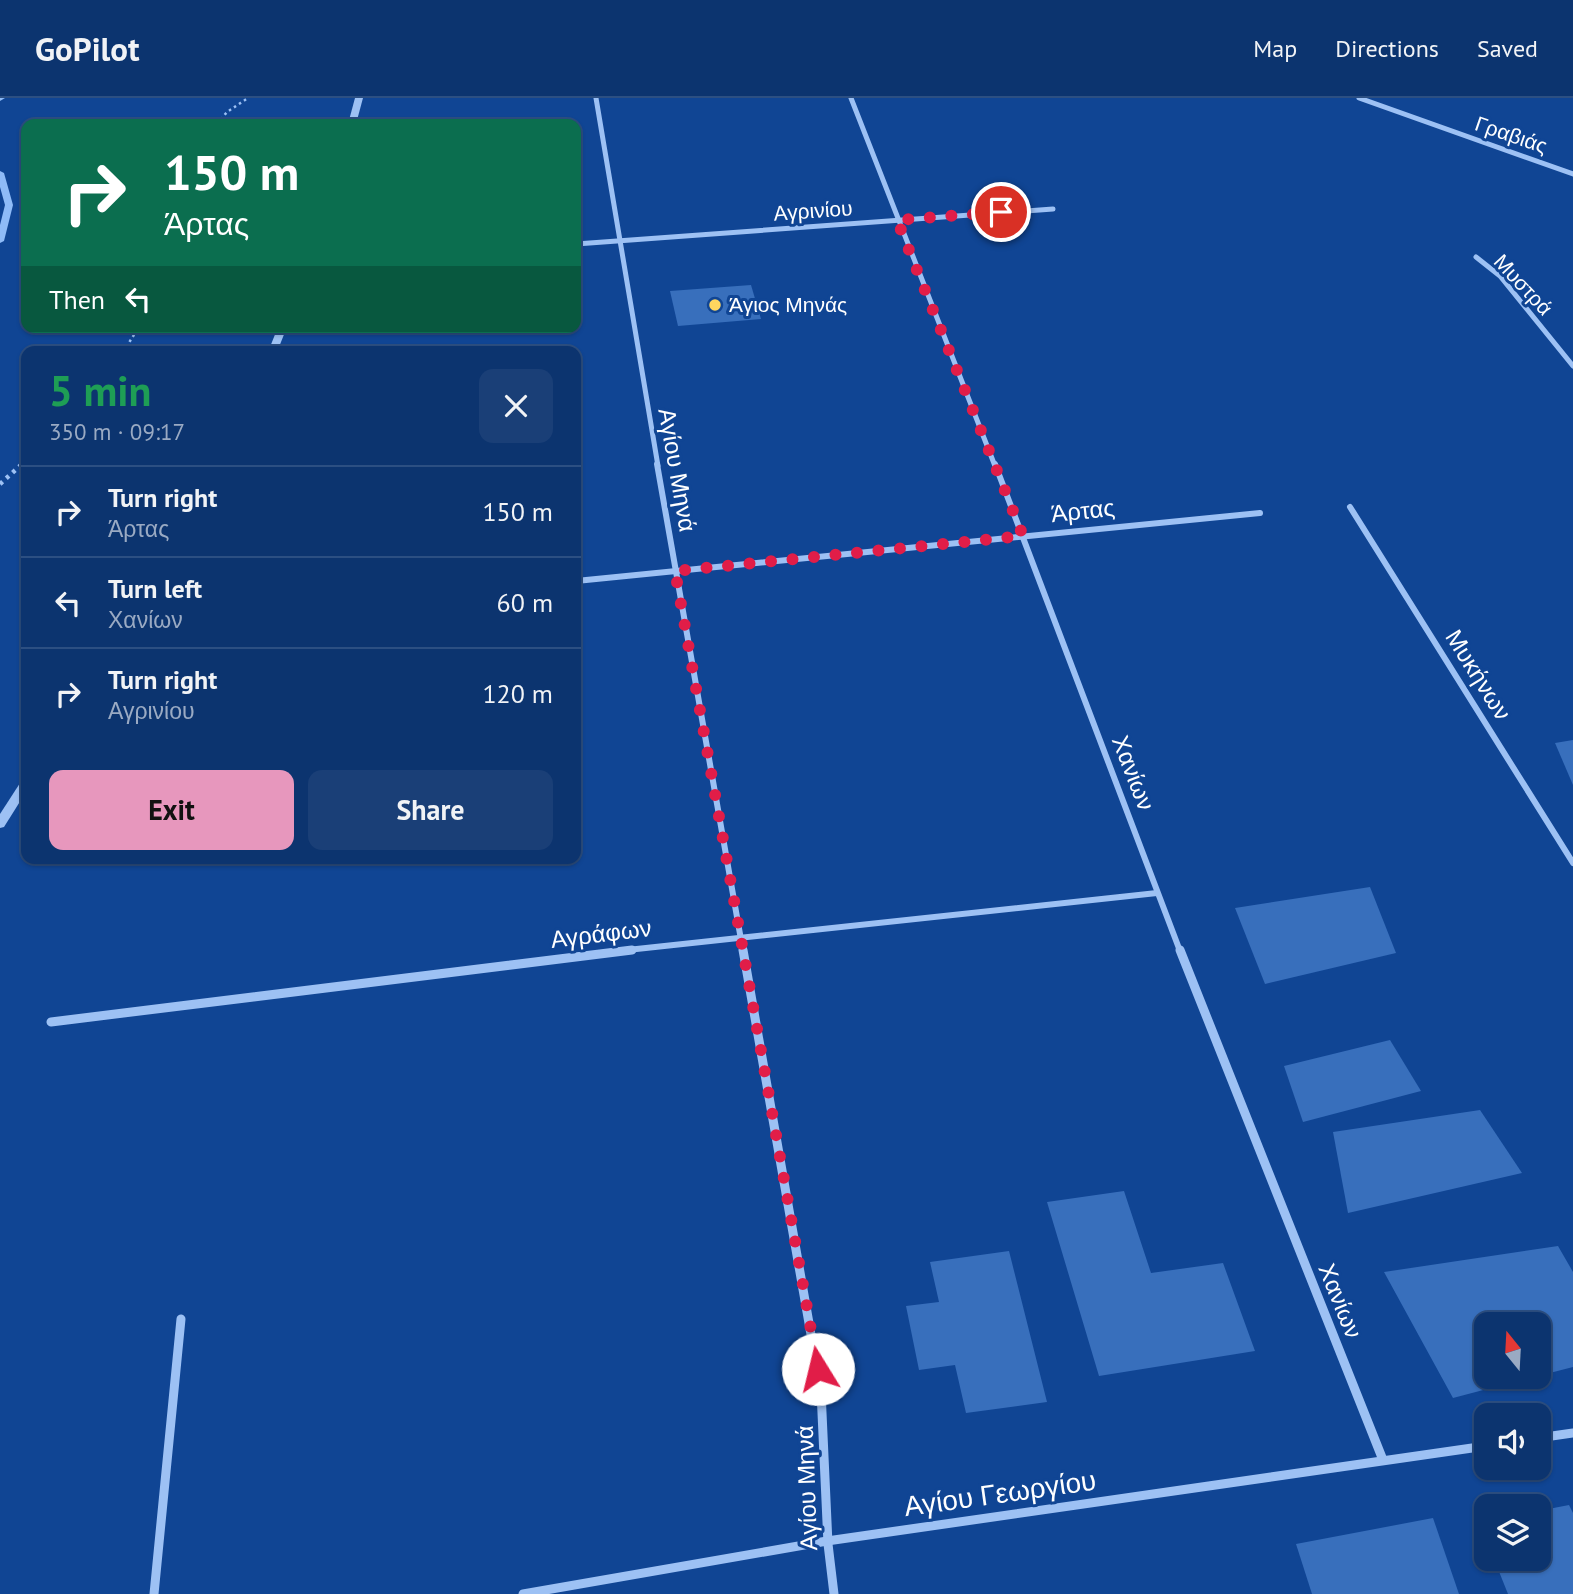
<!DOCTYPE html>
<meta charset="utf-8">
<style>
:root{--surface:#0c346f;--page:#1a3f77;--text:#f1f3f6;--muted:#9aaac3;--line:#2c4f82;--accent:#e797bd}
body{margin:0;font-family:"PT Sans",sans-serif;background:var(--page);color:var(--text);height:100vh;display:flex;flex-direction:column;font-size:26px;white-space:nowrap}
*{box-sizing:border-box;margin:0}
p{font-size:23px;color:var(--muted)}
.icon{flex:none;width:38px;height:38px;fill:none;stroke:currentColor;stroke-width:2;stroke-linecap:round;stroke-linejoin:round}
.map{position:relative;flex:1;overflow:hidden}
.details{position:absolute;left:21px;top:248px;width:560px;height:518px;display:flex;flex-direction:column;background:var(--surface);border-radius:14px;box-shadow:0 2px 5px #0004,0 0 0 2px var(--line)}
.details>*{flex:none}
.guide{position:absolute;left:21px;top:21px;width:560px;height:214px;border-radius:14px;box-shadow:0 2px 5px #0004,0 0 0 2px var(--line);background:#0b6e4f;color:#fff;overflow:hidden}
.needle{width:46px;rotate:342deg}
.fabs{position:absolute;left:1474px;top:1214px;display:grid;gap:14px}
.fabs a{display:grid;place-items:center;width:77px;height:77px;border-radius:14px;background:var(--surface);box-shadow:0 2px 5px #0004,0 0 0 2px var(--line);font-size:35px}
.pin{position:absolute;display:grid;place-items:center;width:60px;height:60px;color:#fff;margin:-30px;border:4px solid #fff;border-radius:50%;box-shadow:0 2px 7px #0007}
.me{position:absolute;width:77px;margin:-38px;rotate:351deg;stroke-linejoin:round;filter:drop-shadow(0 0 5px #0008)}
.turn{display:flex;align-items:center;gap:24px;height:147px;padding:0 28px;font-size:32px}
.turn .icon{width:91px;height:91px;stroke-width:2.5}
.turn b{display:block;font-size:49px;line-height:60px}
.then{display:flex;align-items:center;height:66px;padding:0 28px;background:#0003;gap:14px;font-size:26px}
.round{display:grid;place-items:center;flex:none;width:74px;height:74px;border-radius:14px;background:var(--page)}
.overview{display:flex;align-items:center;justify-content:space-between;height:119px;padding:0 28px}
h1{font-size:42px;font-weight:700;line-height:52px;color:#1e9e55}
.primary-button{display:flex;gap:14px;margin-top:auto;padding:14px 28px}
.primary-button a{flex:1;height:80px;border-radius:14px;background:var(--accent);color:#111;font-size:28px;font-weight:700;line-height:80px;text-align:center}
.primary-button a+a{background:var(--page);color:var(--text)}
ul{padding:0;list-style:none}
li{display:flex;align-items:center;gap:21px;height:91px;padding:0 28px;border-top:2px solid var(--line)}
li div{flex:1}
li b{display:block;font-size:26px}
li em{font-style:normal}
header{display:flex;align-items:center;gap:42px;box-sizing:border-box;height:98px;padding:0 35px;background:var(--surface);border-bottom:2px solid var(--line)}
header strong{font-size:33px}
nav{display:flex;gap:38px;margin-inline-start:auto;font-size:24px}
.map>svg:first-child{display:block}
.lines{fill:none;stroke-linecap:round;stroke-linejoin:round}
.stream{fill:#8ebbf7;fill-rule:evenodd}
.building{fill:#386fbc}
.path-far1{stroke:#9dc1f4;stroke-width:2.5;stroke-dasharray:2.5 3.5;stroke-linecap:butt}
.path{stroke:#9dc1f4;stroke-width:4.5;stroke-dasharray:3.5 5;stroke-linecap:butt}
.minor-far2{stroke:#9dc1f4;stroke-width:5}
.minor-far1{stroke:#9dc1f4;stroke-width:6}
.minor{stroke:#9dc1f4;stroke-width:9}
.tertiary{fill:#9dc1f4;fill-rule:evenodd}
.route{stroke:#e11d48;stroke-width:12;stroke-dasharray:0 21.6}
.poi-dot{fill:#ffd65f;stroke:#104594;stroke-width:2.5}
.labels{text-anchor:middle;stroke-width:6;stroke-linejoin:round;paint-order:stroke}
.far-street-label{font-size:21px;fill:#fff;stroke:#104594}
.far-poi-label{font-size:21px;fill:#fff;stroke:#104594;text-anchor:start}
.street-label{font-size:24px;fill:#fff;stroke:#104594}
.near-street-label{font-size:28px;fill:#fff;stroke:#104594}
</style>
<header>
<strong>GoPilot</strong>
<nav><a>Map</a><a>Directions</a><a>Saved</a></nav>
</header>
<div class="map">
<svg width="1573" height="1496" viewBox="0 0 1573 1496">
<rect width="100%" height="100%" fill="#104594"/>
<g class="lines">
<g class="stream">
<polygon points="0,0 5,0 0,3"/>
<polygon points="0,73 4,75 13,107 4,143 0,145 0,127 5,107 0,89"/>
</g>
</g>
<g class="building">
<polygon points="751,187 761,221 678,228 670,193"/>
<polygon points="1573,642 1573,687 1555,645"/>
<polygon points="1370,789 1396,855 1265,886 1235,810"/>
<polygon points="1390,942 1421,993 1303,1024 1284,968"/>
<polygon points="1480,1012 1522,1075 1348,1115 1333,1034"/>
<polygon points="1124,1093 1151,1175 1223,1165 1255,1253 1099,1278 1047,1104"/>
<polygon points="1558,1148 1573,1174 1573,1269 1538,1278 1538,1227 1486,1227 1486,1279 1529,1280 1453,1300 1384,1174"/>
<polygon points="1009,1153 1047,1304 966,1315 955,1267 919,1272 906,1208 939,1204 930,1164"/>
<polygon points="1569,1407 1573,1415 1573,1496 1508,1496 1494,1461 1538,1461 1538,1413"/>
<polygon points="1433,1420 1459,1496 1312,1496 1296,1446"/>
</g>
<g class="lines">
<g class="path-far1">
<polyline points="217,26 227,14 248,0"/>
<polyline points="123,254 139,229"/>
<polyline points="20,368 26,362"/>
</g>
<polyline class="path" points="0,386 22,366"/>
<g class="minor-far2">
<polyline points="596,0 658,368"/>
<polyline points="851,0 995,368"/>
<polyline points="1359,0 1573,76"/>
<polyline points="576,146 1053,111"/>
<polyline points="1476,159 1500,178 1573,268"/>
</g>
<g class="minor-far1">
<polyline points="657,366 743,853"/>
<polyline points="995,366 1180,853"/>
<polyline points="1350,409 1573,765"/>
<polyline points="576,483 1260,415"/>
<polyline points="618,853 1157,795"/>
</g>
<g class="minor">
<polyline points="743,852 821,1293 828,1446 834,1496"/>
<polyline points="1180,852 1383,1362"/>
<polyline points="51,924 632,852"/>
<polyline points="1538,1340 1573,1335"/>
<polyline points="154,1496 181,1221"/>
<polyline points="523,1496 827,1443 1486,1348"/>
</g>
<g class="tertiary">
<polygon points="355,0 363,0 356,26 348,26"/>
<polygon points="278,229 287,229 277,254 268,254"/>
<polygon points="26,681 26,694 4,729 0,730 0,716 22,682"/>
</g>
</g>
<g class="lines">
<polyline class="route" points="818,1271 675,473 1023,438 897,122 1001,114"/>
</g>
<circle class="poi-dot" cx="715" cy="207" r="7"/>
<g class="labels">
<g class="far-street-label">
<text transform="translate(1511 37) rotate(19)" y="7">Γραβιάς</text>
<text transform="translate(813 113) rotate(-4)" y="7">Αγρινίου</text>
<text transform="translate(1523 187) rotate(47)" y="7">Μυστρά</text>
</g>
<g class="far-poi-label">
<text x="729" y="214">Άγιος Μηνάς</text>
</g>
<g class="street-label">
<text transform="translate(677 372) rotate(80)" y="8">Αγίου Μηνά</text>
<text transform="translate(1083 413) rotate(-6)" y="8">Άρτας</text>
<text transform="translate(1478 577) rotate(58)" y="8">Μυκήνων</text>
<text transform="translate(1133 675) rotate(69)" y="8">Χανίων</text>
<text transform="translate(601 836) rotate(-7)" y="8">Αγράφων</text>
<text transform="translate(1340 1203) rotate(68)" y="8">Χανίων</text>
<text transform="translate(807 1390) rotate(-92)" y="8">Αγίου Μηνά</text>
</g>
<g class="near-street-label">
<text transform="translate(1000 1395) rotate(-8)" y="10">Αγίου Γεωργίου</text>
</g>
</g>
</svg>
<div class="fabs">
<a><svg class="needle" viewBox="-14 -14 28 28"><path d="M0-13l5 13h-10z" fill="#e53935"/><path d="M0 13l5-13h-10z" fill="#9aaac3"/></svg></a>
<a><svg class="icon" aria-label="sound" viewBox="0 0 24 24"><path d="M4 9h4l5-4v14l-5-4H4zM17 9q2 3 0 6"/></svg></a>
<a><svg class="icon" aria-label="layers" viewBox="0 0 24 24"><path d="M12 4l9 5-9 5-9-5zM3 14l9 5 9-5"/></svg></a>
</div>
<div class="pin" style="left:1001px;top:114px;background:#d93025"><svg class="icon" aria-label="arrive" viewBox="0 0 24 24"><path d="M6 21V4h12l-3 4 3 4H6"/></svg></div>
<svg class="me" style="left:818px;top:1271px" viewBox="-20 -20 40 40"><circle r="19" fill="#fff"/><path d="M0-13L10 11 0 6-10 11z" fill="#e11d48"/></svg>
<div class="guide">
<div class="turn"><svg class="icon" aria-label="right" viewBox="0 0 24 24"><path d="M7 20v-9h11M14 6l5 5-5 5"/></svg><div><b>150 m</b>Άρτας</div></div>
<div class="then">Then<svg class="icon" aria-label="left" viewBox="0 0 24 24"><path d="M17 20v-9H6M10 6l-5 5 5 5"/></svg></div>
</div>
<section class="details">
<div class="overview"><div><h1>5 min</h1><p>350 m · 09:17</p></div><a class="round"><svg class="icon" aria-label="close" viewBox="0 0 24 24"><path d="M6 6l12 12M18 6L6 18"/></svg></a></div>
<ul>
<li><svg class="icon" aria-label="right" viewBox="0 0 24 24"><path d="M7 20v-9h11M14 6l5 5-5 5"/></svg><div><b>Turn right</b><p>Άρτας</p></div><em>150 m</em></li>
<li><svg class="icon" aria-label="left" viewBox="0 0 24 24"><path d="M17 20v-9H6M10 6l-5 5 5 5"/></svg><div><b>Turn left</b><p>Χανίων</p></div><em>60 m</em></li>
<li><svg class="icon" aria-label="right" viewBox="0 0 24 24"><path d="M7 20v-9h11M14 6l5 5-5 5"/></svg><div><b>Turn right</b><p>Αγρινίου</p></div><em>120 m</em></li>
</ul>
<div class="primary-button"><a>Exit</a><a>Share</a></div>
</section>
</div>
